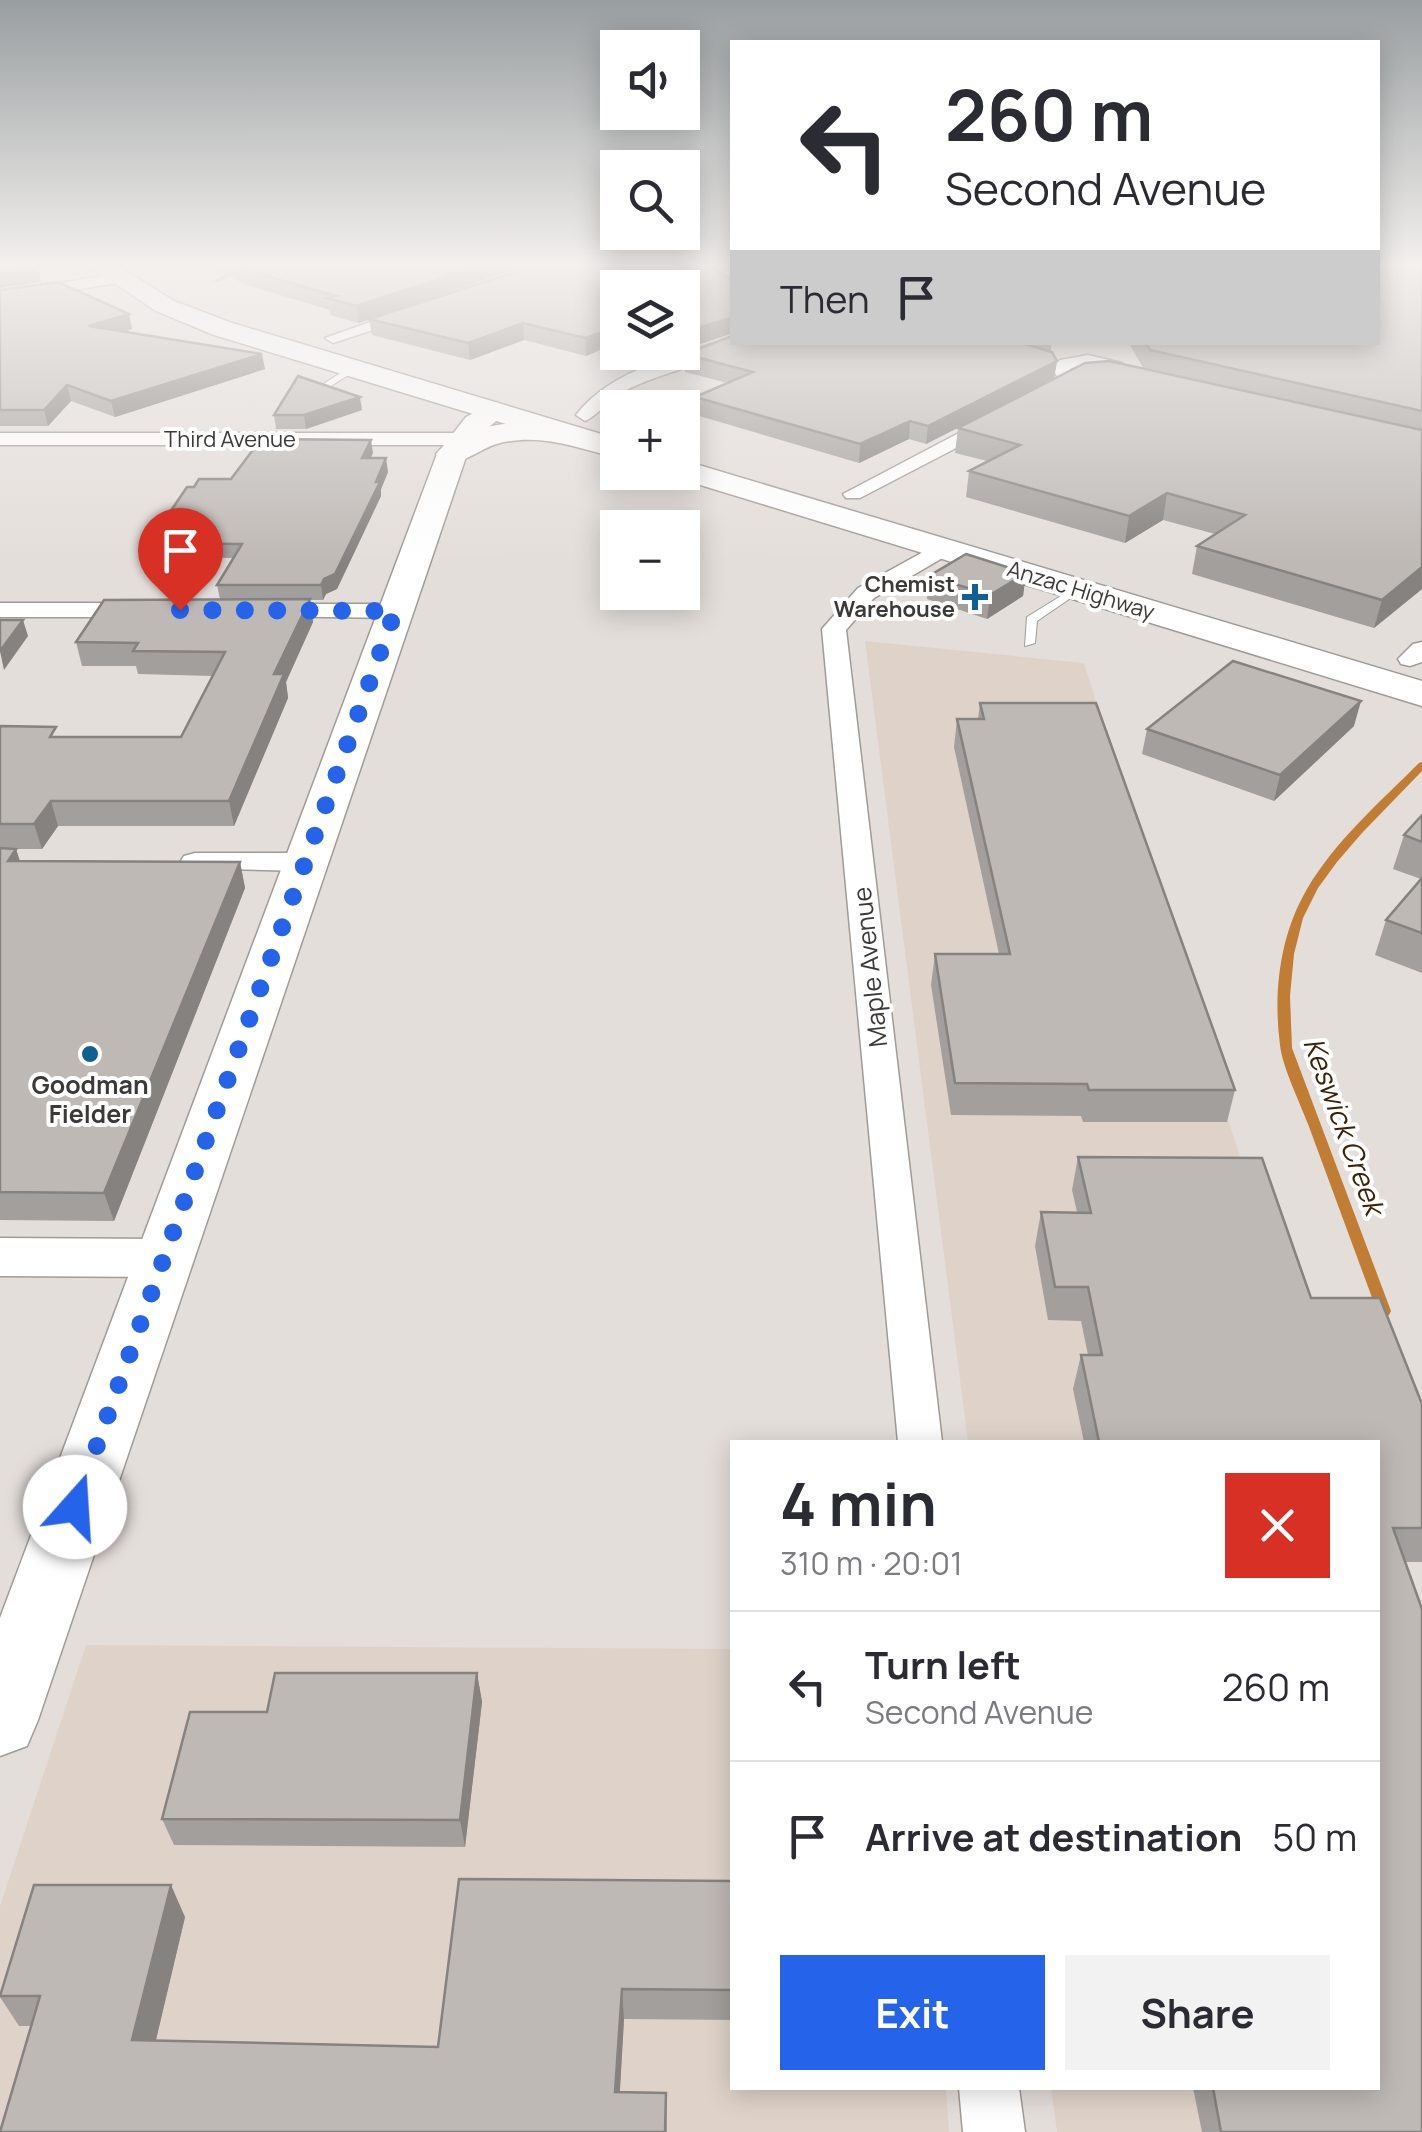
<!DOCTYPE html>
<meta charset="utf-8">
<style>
:root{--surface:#fff;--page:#f2f2f3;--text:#2b2b33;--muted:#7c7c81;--line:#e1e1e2;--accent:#2563eb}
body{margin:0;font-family:Manrope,sans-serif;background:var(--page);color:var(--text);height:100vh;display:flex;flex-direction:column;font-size:38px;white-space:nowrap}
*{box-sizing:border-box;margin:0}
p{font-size:32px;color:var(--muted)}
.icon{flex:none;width:55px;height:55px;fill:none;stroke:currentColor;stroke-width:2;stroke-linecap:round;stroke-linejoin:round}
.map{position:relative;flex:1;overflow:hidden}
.sheet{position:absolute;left:730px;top:1440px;width:650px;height:650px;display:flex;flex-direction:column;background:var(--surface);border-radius:0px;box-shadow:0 5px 25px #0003}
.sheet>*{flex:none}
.banner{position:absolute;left:730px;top:40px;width:650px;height:305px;border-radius:0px;box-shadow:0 5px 25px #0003;background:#fff;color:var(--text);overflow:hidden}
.fabs{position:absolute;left:600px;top:30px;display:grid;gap:20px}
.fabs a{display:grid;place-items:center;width:100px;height:100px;border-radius:0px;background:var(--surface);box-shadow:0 5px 25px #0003;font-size:50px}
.pin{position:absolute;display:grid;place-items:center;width:85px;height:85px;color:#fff;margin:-102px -42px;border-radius:50% 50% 50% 0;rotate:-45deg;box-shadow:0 0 10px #0007}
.pin .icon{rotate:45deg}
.me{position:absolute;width:110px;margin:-55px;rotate:19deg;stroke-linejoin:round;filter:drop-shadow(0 0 8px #0008)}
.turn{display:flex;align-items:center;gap:35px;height:210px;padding:0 50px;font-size:45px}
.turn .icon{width:130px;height:130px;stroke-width:2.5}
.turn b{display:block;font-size:70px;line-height:85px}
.then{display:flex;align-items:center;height:95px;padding:0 50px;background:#0003;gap:20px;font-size:38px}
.round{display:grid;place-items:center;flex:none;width:105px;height:105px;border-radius:0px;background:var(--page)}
.overview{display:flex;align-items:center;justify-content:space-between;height:170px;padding:0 50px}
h1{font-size:60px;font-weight:700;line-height:75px}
.primary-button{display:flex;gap:20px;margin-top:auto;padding:20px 50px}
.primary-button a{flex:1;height:115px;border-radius:0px;background:var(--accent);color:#fff;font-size:40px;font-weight:700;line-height:115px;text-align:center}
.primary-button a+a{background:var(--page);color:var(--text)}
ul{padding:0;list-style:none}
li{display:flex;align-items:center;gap:30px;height:150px;padding:0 50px;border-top:2px solid var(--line)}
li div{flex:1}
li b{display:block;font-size:38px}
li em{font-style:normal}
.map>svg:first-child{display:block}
.built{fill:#dfd3c9}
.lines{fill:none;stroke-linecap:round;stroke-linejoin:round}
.stream{fill:#c27d35;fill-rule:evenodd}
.service-casing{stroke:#a09b96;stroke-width:2}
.minor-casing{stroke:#a09b96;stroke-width:3}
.tertiary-casing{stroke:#a09b96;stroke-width:3}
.secondary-casing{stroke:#a09b96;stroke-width:3}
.trunk-casing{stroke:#a09b96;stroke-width:3}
.service{fill:#fff;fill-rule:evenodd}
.minor{fill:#fff;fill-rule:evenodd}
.tertiary{fill:#fff;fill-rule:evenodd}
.secondary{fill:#fff;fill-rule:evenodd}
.trunk{fill:#fff;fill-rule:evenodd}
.wall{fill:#a39f9c}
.shaded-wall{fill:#85827f}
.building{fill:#beb9b5;stroke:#85827f;stroke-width:2.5}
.route{stroke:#2563eb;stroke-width:18;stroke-dasharray:0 32.4}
.poi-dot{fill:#106092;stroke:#fff;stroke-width:4}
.labels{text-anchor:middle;stroke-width:8;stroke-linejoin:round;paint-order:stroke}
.far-street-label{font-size:22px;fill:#3c3a38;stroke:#fff}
.far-poi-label{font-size:22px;font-weight:bold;fill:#3c3a38;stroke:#fff;text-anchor:end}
.street-label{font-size:25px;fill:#3c3a38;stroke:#fff}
.poi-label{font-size:25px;font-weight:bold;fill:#3c3a38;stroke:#fff}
.water-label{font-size:28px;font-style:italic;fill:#3e2203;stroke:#fff}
</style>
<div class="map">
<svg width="1422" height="2132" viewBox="0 0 1422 2132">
<rect width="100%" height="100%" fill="#e4deda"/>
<g class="built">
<polygon points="865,641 1084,663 1330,1442 968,1442"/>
<polygon points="86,1645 732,1649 732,2088 946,2088 949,2132 0,2132 0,1906"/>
<polygon points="1051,2088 1378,2088 1422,2132 1057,2132"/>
</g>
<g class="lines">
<g class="stream">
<polygon points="246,264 253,264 218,282 213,281"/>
<path d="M1422,762v9l-60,62 -25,29 -19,26 -15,30 -9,36 -4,42 2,52 99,263 -2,4 -5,2 -5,-2 -2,-4c-23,-62 -46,-125 -69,-187 -8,-21 -26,-58 -28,-79 -7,-53 0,-110 27,-156 28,-48 73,-87 112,-126z"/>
</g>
<g class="service-casing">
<g id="service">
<polygon points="353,365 356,370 328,388 320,386"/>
<polygon points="1077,586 1083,589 1081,591 1037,621 1035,643 1025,646 1027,617"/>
</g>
</g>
<g class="minor-casing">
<g id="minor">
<polygon points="118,274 126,279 123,282 0,302 0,292"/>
<polygon points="413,307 419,309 419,315 333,343 325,338"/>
<path d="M732,338v4h11c-32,24 -89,30 -127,54 -11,8 -19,20 -31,25l-9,-6c34,-45 104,-61 156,-77z"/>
<path d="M1088,355l34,8 5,8 -7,8 -32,5 -31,-8 -6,-9 9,-7zM1080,365l29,5 -21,4 -18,-5z"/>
<polygon points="997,413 1004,415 1004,423 860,498 846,498 843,494"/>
<polygon points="0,433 461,433 471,439 461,445 0,445"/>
<polygon points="943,541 954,548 951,553 874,598 846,630 942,1442 898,1442 822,629 858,588"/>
<polygon points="0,603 144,603 156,610 144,617 0,617"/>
<polygon points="266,604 395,604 407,611 395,618 258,616 254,611"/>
<polygon points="1422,642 1422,662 1410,666 1401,664 1398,659 1413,644"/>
<polygon points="195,853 304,853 315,856 319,862 315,868 304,871 184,868 180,862 184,856"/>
<polygon points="959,2088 1019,2088 1025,2132 963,2132"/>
</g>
</g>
<g class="tertiary-casing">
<polygon id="tertiary" points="0,1238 163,1239 181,1245 189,1258 181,1271 163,1277 0,1276"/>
</g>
<g class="secondary-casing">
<polygon id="secondary" points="496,402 510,410 480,434 467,454 38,1720 27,1746 0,1756 0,1618 437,454 466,417"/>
</g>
<g class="trunk-casing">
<g id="trunk">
<path d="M86,264h29l59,37 58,22 386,116v19c-40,-10 -76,-25 -118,-15 -21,5 -35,23 -59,18l-5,-7c13,-17 49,-29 70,-30l-292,-89 -58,-24z"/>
<polygon points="682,460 1422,681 1422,706 671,476 669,472 682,472"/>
</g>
</g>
<use href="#service" class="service"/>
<use href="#minor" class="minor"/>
<use href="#tertiary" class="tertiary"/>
<use href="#secondary" class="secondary"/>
<use href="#trunk" class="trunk"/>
</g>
<g class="wall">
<polygon points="209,264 530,264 384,314 541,264 704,264 732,279 732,336 730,334 682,350 682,288 618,288 618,352 675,352 648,362 602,349 586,356 524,340 470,360 372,335 369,319 359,323 330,315 330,310 243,284"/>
<polygon points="1422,264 1422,589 1374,628 1192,574 1197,546 1215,534 1163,520 1125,543 966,497 969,471 987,461 955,453 958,428 926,444 909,439 859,463 696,415 695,397 727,383 685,372 685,354 732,342 1052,342 1051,351 1057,361 1054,378 1144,369 1128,342 1378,342"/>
<polygon points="0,290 129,314 132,329 123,332 265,369 115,417 71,401 48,426 0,426"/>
<polygon points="362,410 306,429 276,429 274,415"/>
<polygon points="373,453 370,458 388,472 381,489 381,496 337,589 326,594 323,600 310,600 313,622 286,682 288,698 234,826 58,826 42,849 16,849 20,861 240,862 245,888 114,1221 0,1220 0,726 59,737 181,737 213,676 138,674 136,666 82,666 76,642 220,599 217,585 233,558 153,557 149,543 194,487"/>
<polygon points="1026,573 1023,596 987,619 927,599 929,576"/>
<polygon points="980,703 1235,1090 1227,1122 1083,1122 1081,1116 951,1115 931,985 935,954 999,954 954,747 957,719 978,719"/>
<polygon points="1354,726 1274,801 1142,754 1147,729"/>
<polygon points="1422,815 1422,973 1375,955 1386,920 1421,879 1393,869 1404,835"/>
<polygon points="1078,1157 1311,1298 1422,1404 1422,1562 1405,1562 1422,2132 1202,2132 1193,2088 1378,2088 1378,1442 1084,1442 1073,1389 1081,1355 1088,1355 1081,1321 1048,1320 1035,1246 1041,1212 1077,1212 1072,1190"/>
<polygon points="477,1673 482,1702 465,1847 174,1845 162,1819 267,1712"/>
<polygon points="732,1881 732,2020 624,2019 620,2092 666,2093 667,2132 0,2132 31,2026 19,2026 0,1997 0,1993 185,1917 156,2040 438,2047"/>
</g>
<g class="shaded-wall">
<polygon points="483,264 530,264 359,323 356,306"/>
<polygon points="38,268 41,282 0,288 0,274"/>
<polygon points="129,314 132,329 92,341 89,326"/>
<polygon points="730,318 730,334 682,350 682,333"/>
<polygon points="523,323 524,340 470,360 468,343"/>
<polygon points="602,332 602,349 586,356 585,338"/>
<polygon points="647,352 675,352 648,362"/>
<polygon points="262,354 265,369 115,417 111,401"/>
<polygon points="1057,361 1054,378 926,444 928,426"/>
<polygon points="67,385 71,401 48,426 44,410"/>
<polygon points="360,397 362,410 306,429 304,415"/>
<polygon points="910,421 909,439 859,463 860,444"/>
<polygon points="371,440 373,453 364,472 362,458"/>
<polygon points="386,458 388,472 381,489 381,496 337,589 326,594 323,600 321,585 376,482"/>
<polygon points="1167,493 1163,520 1125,543 1129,516"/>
<polygon points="1422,567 1422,589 1374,628 1382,600"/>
<polygon points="1026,573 1023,596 987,619 990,595"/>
<polygon points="310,599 313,622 286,682 288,698 234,826 229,801 274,674"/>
<polygon points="23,620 28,636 4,670 0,651"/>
<polygon points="1361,701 1354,726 1274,801 1280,775"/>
<polygon points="51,801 58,826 42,849 34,824"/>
<polygon points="16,849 24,875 8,861"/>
<polygon points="240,862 245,888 114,1221 104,1193"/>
<polygon points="477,1673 482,1702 465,1847 460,1820"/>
<polygon points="171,1885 185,1917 149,2069 132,2040"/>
<polygon points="622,1989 624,2019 618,2120 615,2092"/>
</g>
<g class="building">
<polygon points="0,264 32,264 38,268 0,274"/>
<polygon points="234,264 483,264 356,306 328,298 336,296 240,268"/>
<polygon points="541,264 704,264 732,279 732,319 730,318 682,333 682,288 618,288 618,336 602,332 585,338 523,323 468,343 369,319"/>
<polygon points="1378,264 1422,264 1422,411 1150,350 1145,342 1378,342"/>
<polygon points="58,282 129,314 89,326 262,354 111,401 67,385 44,410 0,410 0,290"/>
<polygon points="732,336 732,342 1018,342 1052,352 1057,361 928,426 910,421 860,444 695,397 753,372 685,354"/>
<polygon points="1109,361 1422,430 1422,567 1382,600 1197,546 1245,515 1167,493 1129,516 969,471 1020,445 958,428 1085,363"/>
<polygon points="298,376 360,397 304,415 274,415"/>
<polygon points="261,439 371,440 362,458 386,458 376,482 380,482 335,574 324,579 321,585 217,585 242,544 149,543 187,487 194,487 199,479 231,479"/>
<polygon points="966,554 1026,573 990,595 929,576"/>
<polygon points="310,599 274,674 284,674 229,801 51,801 34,824 0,824 0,726 56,727 50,737 181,737 225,652 133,651 138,643 76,642 104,600"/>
<polygon points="0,620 23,620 0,651"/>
<polygon points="1233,661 1361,701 1280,775 1147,729"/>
<polygon points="980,703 1096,703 1235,1090 1089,1090 1087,1084 955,1083 935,954 1010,954 957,719 984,719"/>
<polygon points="1422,815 1422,842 1404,835"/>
<polygon points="0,848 16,849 8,861 240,862 104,1193 0,1192"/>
<polygon points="1422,878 1422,933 1386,920"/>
<polygon points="1078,1157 1262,1158 1311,1298 1380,1298 1422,1404 1422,1528 1393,1528 1422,1609 1422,2132 1221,2132 1213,2088 1378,2088 1378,1442 1099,1442 1081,1355 1102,1355 1088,1287 1055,1287 1041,1212 1091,1213"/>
<polygon points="275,1673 477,1673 460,1820 162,1819 190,1712 267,1712"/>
<polygon points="459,1879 732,1881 732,1990 622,1989 615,2092 666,2093 665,2132 0,2132 40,1996 0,1996 34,1885 171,1885 132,2040 438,2047"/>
</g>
<linearGradient id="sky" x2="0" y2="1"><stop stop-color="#999ea0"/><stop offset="0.47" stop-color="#f3f0ee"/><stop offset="1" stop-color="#f3f0ee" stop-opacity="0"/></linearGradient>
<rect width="1422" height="563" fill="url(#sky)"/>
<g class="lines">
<polyline class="route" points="75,1507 395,611 180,610"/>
</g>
<g class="poi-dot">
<path d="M970 582h10v10h10v10h-10v10h-10v-10h-10v-10h10z"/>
<circle cx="90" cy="1054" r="10"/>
</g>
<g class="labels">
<g class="far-street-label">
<text x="230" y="447">Third Avenue</text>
<text transform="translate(1081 590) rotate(17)" y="8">Anzac Highway</text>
</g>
<g class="far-poi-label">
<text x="955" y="592">Chemist<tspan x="955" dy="25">Warehouse</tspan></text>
</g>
<g class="street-label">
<text transform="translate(870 967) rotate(-96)" y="9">Maple Avenue</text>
</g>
<g class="poi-label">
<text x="90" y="1094">Goodman<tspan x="90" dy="29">Fielder</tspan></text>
</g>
<g class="water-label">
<text transform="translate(1344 1126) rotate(70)" y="10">Keswick Creek</text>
</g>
</g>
</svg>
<div class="fabs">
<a><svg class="icon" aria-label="sound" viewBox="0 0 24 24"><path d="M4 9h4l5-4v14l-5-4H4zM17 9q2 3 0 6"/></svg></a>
<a><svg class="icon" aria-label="search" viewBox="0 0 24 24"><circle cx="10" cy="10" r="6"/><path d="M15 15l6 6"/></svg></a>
<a><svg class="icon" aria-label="layers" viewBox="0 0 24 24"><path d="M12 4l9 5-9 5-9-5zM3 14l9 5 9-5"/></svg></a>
<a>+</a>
<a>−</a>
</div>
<div class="pin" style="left:180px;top:610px;background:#d93025"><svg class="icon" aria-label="arrive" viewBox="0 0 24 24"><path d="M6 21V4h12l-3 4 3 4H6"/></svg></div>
<svg class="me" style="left:75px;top:1507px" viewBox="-20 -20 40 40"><circle r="19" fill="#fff"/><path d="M0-13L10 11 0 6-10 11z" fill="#2563eb"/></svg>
<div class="banner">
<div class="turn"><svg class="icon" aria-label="left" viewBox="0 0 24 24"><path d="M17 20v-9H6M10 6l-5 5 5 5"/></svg><div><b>260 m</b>Second Avenue</div></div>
<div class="then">Then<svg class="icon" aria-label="arrive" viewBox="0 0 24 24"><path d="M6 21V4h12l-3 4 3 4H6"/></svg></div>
</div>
<section class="sheet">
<div class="overview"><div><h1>4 min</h1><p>310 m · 20:01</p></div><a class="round" style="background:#d93025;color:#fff"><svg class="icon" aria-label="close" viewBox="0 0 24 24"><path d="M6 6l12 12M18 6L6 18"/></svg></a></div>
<ul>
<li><svg class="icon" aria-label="left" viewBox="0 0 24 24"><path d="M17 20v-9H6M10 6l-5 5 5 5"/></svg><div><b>Turn left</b><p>Second Avenue</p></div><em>260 m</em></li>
<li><svg class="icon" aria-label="arrive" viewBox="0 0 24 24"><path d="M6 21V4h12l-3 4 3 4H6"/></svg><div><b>Arrive at destination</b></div><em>50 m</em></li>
</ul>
<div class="primary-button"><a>Exit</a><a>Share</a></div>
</section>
</div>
